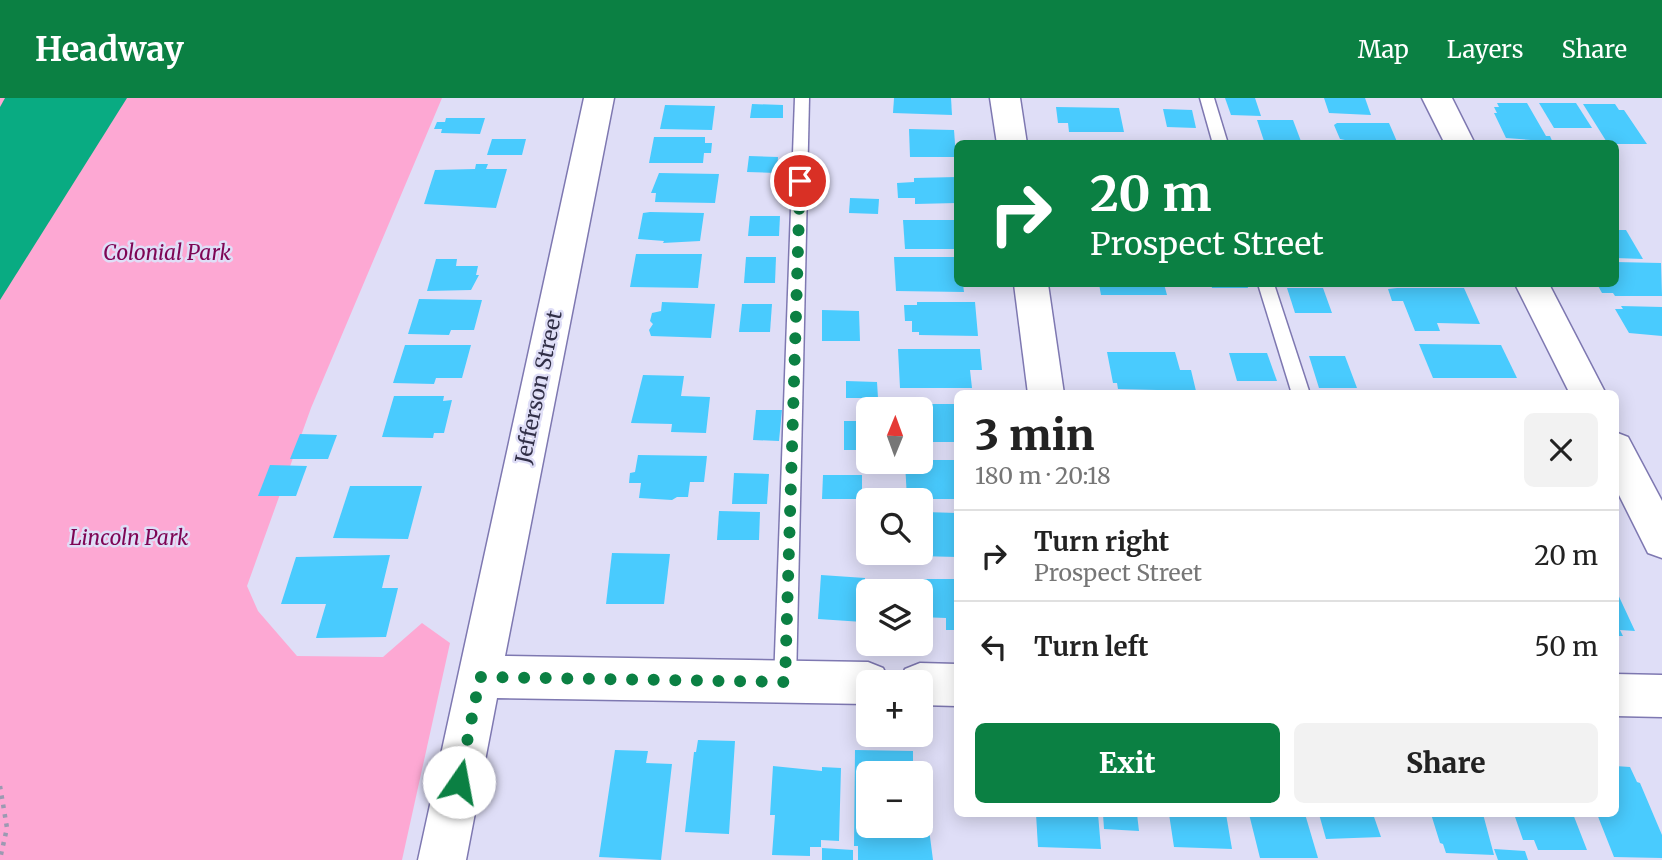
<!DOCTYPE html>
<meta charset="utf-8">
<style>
:root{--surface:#fff;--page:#f2f2f2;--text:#222;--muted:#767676;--line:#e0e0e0;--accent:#0b8043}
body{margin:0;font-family:Merriweather,serif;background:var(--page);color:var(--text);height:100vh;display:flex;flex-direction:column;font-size:26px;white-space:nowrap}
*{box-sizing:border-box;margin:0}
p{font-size:23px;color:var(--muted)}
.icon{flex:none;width:38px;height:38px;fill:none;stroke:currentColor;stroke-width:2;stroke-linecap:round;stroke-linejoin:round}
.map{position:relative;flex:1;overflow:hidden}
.side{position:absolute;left:954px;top:292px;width:665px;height:427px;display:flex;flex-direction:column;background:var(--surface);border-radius:10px;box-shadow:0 4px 18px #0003}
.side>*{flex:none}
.hud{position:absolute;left:954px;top:42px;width:665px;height:147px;border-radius:10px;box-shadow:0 4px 18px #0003;background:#0b8043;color:#fff;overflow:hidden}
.needle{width:46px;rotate:1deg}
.controls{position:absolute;left:856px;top:299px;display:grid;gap:14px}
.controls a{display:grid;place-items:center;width:77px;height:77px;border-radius:10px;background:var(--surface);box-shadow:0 4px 18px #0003;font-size:35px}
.pin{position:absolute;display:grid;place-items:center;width:60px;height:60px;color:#fff;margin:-30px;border:4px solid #fff;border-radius:50%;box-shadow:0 2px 7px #0007}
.me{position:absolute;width:77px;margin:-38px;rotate:12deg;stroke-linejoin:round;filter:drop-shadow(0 0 5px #0008)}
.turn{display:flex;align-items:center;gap:24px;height:147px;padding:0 21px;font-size:32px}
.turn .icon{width:91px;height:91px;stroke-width:2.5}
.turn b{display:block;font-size:49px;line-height:60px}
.round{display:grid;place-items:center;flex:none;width:74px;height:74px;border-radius:10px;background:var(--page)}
.summary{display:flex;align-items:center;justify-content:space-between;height:119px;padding:0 21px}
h1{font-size:42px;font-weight:800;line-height:52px}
.primary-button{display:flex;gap:14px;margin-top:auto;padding:14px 21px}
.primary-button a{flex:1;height:80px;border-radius:10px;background:var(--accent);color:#fff;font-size:28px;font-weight:800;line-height:80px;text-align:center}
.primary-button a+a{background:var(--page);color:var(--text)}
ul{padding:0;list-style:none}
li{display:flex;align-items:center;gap:21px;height:91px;padding:0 21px;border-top:2px solid var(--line)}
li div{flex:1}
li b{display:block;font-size:26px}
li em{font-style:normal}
header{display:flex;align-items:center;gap:42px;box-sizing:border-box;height:98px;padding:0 35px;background:var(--accent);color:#fff}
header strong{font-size:33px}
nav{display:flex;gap:38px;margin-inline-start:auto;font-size:24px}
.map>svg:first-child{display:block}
.green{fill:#fda8d3}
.water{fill:#09ab82}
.building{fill:#49cbfe}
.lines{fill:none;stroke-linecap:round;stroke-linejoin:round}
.lane-casing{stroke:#7e78b1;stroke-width:3}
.street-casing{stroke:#7e78b1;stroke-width:3}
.path{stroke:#9b9ab2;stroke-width:4.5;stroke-dasharray:3.5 6;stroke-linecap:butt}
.lane{fill:#fff;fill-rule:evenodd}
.street{fill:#fff;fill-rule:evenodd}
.route{stroke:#0b8043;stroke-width:12;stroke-dasharray:0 21.6}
.labels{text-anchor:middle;stroke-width:5;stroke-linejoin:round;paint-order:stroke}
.park-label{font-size:21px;font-style:italic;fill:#7e0555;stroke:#dfdef7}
.street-label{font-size:21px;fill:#312f47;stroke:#dfdef7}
</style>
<header>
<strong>Headway</strong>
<nav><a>Map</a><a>Layers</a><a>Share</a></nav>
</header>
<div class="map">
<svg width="1662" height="762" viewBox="0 0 1662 762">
<rect width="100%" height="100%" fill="#dfdef7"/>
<polygon class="green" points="0,0 442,0 311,310 247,488 258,513 297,558 383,559 422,525 450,545 402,762 0,762"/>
<polygon class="water" points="5,0 127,0 0,202 0,9"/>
<g class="building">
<polygon points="894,0 951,0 952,17 893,15"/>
<polygon points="1225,0 1255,0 1261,18 1231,17"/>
<polygon points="1324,0 1365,0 1371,17 1329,15"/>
<polygon points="1497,5 1527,5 1546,38 1550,38 1553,45 1533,46 1531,42 1506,40 1494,15 1497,15 1494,9 1499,9"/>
<polygon points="1539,5 1576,5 1592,30 1554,30"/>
<polygon points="752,6 783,7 783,20 750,20"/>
<polygon points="1583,6 1615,6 1619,12 1624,12 1647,46 1608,46"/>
<polygon points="665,7 715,8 712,32 660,31"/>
<polygon points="1056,9 1119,10 1124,34 1069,34 1068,25 1058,25"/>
<polygon points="1163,11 1192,12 1196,30 1167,29"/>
<polygon points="446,20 485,20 480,36 441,35 442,31 434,31 437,24 445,24"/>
<polygon points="1257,22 1293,22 1302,46 1265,46"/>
<polygon points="1337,25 1389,25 1398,46 1346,46 1345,42 1340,41 1334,27"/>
<polygon points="909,31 954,32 956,59 910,59"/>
<polygon points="654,39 705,39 705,45 712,45 711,55 704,55 703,65 649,65"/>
<polygon points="492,41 526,41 522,57 487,57"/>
<polygon points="749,58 778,59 777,75 747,74"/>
<polygon points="476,66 488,66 486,71 507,71 496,110 424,106 435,72 475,71"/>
<polygon points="659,75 719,76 715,105 655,104 656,95 651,95"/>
<polygon points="957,79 957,105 915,106 915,100 898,100 897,85 914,84 914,80"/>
<polygon points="850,100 879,101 878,116 849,115"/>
<polygon points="650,114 704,115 700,143 663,145 664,143 638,141 643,115"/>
<polygon points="750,118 780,118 779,138 748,138"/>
<polygon points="903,122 957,122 957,151 905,151"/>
<polygon points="1615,132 1626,132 1643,161 1615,160"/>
<polygon points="636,156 702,156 698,190 630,189"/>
<polygon points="746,159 776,159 775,185 744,185"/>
<polygon points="894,159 957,159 957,186 963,186 964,194 896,193"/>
<polygon points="436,161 457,161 456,168 478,168 476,177 479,177 471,192 427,193"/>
<polygon points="1615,164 1661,165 1662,198 1615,198 1613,195 1602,195 1597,186 1615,186"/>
<polygon points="1099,186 1164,186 1167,197 1101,197"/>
<polygon points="1211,186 1247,186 1248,190 1212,190"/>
<polygon points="1287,190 1323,190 1332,215 1295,215"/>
<polygon points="1397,190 1464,190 1480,226 1437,225 1440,233 1415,233 1403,203 1392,203 1388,191"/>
<polygon points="419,201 482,202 474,232 451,232 449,237 408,236"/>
<polygon points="662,204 715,206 711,240 651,238 649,232 653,226 650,223 652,215 661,213"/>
<polygon points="917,204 975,204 978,238 919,237 919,234 912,234 912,223 905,223 904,207 917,207"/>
<polygon points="742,206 772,206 770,234 739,234"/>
<polygon points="1621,208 1662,209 1662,238 1629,235 1615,211 1623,211"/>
<polygon points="822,212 859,213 860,243 822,243"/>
<polygon points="1419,246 1501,247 1517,280 1433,280"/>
<polygon points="405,247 471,247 462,280 436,280 434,286 393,285"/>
<polygon points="898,251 980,251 982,272 970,272 972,290 900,290"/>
<polygon points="1107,254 1175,254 1180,272 1191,272 1196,293 1118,291 1117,285 1113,285"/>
<polygon points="1229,255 1267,255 1277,283 1237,283"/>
<polygon points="1309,258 1345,258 1357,290 1319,290"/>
<polygon points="643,277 684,278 681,298 710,299 706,335 671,334 672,326 631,325"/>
<polygon points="846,283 877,284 878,300 846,300"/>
<polygon points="394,298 444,298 443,303 452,302 444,335 434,335 433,340 382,339"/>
<polygon points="904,306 957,306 957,344 920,344 920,312 904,312"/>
<polygon points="756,312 782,312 779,343 753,342"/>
<rect x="844" y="323" width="24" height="29"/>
<polygon points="300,336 337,337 328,361 290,361"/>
<polygon points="638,357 707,358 704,384 690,384 688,399 677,399 672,402 639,400 641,385 629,385 630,375 635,374"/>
<polygon points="920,362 957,362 957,401 907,401 905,364"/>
<polygon points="270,367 307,368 296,398 258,398"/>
<polygon points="734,375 769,376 767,406 732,406"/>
<polygon points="823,377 862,377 862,401 822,401"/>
<polygon points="350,388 422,388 408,441 333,440"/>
<polygon points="719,413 760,414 759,442 717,442"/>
<polygon points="925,414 957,415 957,459 918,458 920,432 926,432"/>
<polygon points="612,455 670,456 664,506 606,506"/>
<polygon points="390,457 382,490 398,490 386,539 316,540 326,506 281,506 296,459"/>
<polygon points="821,477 865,480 863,524 818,521"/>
<polygon points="916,481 957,481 957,532 946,532 946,520 920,519 920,494 916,494"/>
<polygon points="1615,490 1635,533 1620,532 1623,538 1615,538"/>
<polygon points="698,642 735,643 729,736 685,734 694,654 696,654"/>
<polygon points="615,652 648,653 646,665 672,666 661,762 599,759"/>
<polygon points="855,652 913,653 913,676 868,676 868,728 920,728 920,704 932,704 933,731 929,731 933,762 858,762 858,748 854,748"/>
<polygon points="773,668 822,673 822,669 841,670 839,743 821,742 821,749 810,749 810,758 772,757 775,717 770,717"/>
<polygon points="1615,668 1630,669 1637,684 1640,685 1662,737 1662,760 1614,759 1597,716 1615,716"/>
<polygon points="1036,716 1098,716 1101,751 1038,749"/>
<polygon points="1103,716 1137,716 1139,733 1104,731"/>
<polygon points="1169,716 1226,716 1232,751 1174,749"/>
<polygon points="1249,716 1305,716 1318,760 1260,760"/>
<polygon points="1319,716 1373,716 1381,739 1326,741"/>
<polygon points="1431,716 1483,716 1494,757 1446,755 1443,746 1440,745"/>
<polygon points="1514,716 1573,716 1587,752 1538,752 1534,742 1523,742"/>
<polygon points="822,750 853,752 853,762 822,762"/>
<polygon points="1494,751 1525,753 1528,762 1498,762"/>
</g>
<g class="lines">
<g class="lane-casing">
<g id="lane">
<polygon points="795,0 809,0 796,584 793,591 785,595 777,591 774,584"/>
<polygon points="1200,0 1214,0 1228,46 1213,46"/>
<polygon points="1258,186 1274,186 1310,296 1292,296"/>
</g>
</g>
<g class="street-casing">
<g id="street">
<polygon points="584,0 614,0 505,558 868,564 883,570 890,584 868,584 868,606 497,600 466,762 418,762"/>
<polygon points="990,0 1020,0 1027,46 997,46"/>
<polygon points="1422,0 1452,0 1475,46 1445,46"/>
<polygon points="1014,186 1048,186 1064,296 1028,296"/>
<polygon points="1515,186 1549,186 1606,296 1570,296"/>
<polygon points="1615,334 1628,339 1662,403 1662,460 1648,455 1615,389"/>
<polygon points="920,565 957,566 957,608 920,607 920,584 899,584 905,571"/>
<polygon points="1615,576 1662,577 1662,619 1615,618"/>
</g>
</g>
<polyline class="path" points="0,688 7,730 0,761"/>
<use href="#lane" class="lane"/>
<use href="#street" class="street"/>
</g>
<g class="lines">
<polyline class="route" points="459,684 480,579 785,584 800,83"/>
</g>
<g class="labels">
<g class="park-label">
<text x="167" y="162">Colonial Park</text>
<text x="129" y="447">Lincoln Park</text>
</g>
<g class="street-label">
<text transform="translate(539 289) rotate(-78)" y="7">Jefferson Street</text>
</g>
</g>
</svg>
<div class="controls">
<a><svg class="needle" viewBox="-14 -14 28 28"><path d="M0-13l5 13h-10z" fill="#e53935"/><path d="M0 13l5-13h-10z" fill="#767676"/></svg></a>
<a><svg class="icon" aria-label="search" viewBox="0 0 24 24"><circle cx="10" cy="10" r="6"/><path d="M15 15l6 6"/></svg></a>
<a><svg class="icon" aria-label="layers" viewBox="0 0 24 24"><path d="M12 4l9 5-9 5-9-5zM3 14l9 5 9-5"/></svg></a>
<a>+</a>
<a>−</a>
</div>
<div class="pin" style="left:800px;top:83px;background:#d93025"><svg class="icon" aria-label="arrive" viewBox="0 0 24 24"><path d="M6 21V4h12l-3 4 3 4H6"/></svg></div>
<svg class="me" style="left:459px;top:684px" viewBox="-20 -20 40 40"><circle r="19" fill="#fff"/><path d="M0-13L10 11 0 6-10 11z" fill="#0b8043"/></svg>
<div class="hud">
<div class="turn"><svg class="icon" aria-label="right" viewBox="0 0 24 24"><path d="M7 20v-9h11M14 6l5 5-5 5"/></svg><div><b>20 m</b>Prospect Street</div></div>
</div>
<section class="side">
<div class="summary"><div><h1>3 min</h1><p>180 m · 20:18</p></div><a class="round"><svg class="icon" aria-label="close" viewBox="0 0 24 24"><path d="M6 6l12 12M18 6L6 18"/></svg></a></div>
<ul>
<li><svg class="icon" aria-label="right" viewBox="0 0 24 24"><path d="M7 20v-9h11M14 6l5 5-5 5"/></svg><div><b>Turn right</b><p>Prospect Street</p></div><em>20 m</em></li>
<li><svg class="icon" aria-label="left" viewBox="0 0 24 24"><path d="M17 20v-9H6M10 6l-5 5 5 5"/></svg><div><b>Turn left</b></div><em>50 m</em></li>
</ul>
<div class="primary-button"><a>Exit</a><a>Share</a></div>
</section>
</div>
